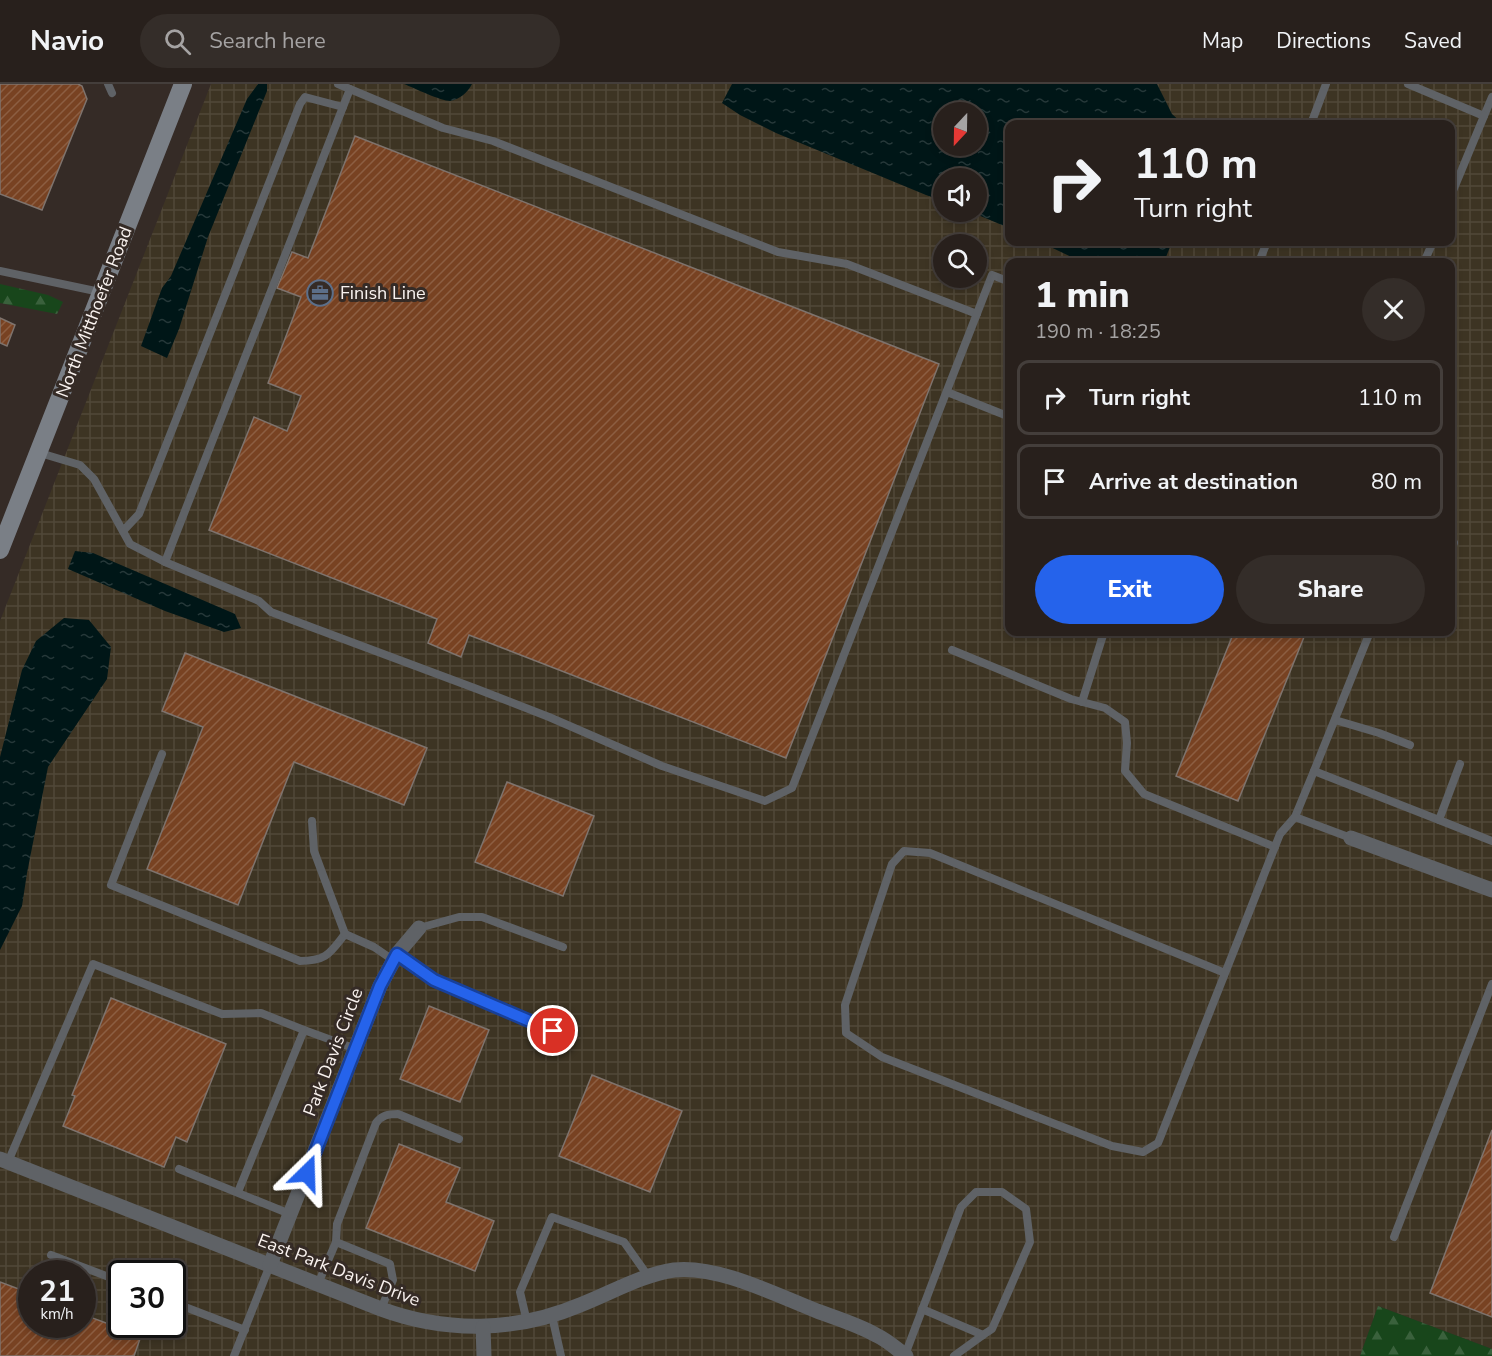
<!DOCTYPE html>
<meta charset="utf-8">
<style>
:root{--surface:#28201c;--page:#342d29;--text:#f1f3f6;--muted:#a5a3a3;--line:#443e3b;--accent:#2563eb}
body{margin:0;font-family:"Nunito Sans",sans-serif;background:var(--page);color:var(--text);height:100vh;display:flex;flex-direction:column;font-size:22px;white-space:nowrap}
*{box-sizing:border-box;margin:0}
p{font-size:20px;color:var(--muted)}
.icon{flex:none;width:33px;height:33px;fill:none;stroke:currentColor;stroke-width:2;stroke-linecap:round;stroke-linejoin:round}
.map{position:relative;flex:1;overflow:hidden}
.side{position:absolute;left:1005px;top:174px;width:450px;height:378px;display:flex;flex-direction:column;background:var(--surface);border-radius:12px;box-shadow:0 3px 9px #0003,0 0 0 2px var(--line)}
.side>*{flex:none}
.top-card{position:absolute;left:1005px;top:36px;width:450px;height:126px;border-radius:12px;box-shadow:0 3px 9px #0003,0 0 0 2px var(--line);background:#28201c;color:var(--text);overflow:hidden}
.needle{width:39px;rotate:202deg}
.buttons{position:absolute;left:933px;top:18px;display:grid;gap:12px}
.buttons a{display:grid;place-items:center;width:54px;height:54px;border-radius:50%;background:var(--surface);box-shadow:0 3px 9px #0003,0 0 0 2px var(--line);font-size:30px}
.speed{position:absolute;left:18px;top:1176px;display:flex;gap:12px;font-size:30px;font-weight:700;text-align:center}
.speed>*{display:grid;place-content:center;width:78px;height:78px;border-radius:50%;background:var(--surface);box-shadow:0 3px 9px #0003,0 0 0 2px var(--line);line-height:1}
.speed small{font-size:15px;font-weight:400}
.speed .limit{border:3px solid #111;border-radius:9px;background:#fff;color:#111}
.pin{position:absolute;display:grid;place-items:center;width:51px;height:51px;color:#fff;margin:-26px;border:3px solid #fff;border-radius:50%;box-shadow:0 2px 6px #0007}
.me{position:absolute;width:66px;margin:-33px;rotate:22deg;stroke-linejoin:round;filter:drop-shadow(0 0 4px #0008)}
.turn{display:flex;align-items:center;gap:21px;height:126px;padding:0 30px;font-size:27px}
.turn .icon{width:78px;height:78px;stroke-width:2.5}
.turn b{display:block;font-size:42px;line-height:51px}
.round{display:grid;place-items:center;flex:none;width:63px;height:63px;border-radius:32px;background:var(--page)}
.headline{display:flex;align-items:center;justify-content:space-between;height:102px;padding:0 30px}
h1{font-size:36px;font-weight:800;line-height:45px}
.primary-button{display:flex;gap:12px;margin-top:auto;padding:12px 30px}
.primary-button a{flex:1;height:69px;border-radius:36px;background:var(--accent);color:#fff;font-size:24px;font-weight:800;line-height:69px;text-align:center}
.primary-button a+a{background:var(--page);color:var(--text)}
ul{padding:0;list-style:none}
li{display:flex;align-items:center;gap:18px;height:75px;margin:0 12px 9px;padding:0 18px;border:3px solid var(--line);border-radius:12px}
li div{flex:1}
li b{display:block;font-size:22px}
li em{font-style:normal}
header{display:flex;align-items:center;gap:36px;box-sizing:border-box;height:84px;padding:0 30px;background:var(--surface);border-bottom:2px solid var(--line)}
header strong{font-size:28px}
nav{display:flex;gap:33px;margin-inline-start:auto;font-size:21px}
.search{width:420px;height:54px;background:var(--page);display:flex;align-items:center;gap:15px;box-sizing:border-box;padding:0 21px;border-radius:33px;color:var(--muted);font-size:22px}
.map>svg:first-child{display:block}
.industrial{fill:url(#industrial-grid);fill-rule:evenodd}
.forest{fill:url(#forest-firs)}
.water{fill:url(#water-ripples);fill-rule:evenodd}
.building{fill:url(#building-hatch);stroke:#7e736d;stroke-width:1.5}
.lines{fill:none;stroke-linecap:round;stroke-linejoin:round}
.lane{stroke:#5f6266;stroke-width:8}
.street{stroke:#5f6266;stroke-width:15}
.secondary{stroke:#7a7f86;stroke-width:18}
.route-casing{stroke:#184099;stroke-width:15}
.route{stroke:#2563eb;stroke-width:10}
.labels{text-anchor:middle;stroke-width:6;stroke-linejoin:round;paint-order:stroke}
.poi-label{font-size:18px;fill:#f9f2ef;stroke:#352b26;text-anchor:start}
.street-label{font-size:18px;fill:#f9f2ef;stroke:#352b26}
</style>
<header>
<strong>Navio</strong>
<div class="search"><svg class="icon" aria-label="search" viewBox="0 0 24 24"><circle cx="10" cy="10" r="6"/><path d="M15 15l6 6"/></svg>Search here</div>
<nav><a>Map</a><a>Directions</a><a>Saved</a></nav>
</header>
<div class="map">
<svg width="1492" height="1272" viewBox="0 0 1492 1272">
<defs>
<pattern id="industrial-grid" width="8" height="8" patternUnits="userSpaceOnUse" patternTransform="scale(1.5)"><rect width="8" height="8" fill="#3d3423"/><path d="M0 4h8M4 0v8" fill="none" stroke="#504838"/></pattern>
<pattern id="forest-firs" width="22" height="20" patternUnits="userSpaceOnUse" patternTransform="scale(1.5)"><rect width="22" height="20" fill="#18461b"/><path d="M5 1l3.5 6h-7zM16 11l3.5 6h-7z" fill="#3a613c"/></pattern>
<pattern id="water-ripples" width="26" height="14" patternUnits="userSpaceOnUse" patternTransform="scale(1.5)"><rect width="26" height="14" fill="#001617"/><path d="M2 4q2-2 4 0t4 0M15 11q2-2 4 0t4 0" fill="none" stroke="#263839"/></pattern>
<pattern id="building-hatch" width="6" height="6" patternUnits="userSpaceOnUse" patternTransform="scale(1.5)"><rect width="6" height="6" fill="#784222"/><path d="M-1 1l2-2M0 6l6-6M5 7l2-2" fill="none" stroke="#8c5e42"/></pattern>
</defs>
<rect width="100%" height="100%" fill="#352b26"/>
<path class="industrial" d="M211,0h1281v1265l-114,-43 -18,50h-1360v-735zM944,28h32v34h-32zM1010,40h440v118h-440zM944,94h32v34h-32zM944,160h32v34h-32zM1010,178h440v370h-440zM32,1190h50v50h-50zM122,1190h50v50h-50z"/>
<g class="forest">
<polygon points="0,200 48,211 63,218 57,230 0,219"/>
<polygon points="1378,1222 1492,1265 1492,1272 1360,1272"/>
</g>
<g class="water">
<polygon points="258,0 267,0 267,7 208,153 179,245 167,274 141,262 162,204 171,192 247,15"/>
<path d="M404,0h68c-4,8 -13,16 -22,17 -9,0 -36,-13 -46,-17z"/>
<path d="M732,0h425l15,30 11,10h-173l-1,104 -38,-16h5v-34h-32l-1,23 -17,-6 -150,-62 -36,-18 -18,-12zM976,28v34h-32v-34z"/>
<polygon points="1040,158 1172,158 1164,178 1082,178"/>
<polygon points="75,467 93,469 235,530 241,544 224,548 165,527 68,485"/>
<polygon points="64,534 89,536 111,563 107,595 48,683 27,789 22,822 0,866 0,673 22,586 36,557"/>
</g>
<g class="building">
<polygon points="0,0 78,0 82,2 87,15 42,126 0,110"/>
<polygon points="355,52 939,280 786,674 469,551 461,573 428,559 437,535 209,446 254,333 287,347 301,312 268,299 301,213 277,204 292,168 308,174"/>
<polygon points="0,234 15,241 7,262 0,259"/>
<polygon points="1234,548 1306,548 1238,717 1176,692"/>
<polygon points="185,569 427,664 404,721 294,678 238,821 147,785 203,643 162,627"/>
<polygon points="507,698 594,732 563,812 475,778"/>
<polygon points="111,914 226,960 187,1058 176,1053 164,1083 63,1042 75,1012 72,1011"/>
<polygon points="429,922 489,946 460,1018 400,995"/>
<polygon points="592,991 682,1027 650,1108 559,1072"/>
<polygon points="1492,1046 1492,1233 1430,1209"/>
<polygon points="399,1060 460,1084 446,1118 494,1137 475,1187 366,1144"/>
<polygon points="0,1198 32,1210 32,1240 82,1240 82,1230 141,1252 134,1272 0,1272"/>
</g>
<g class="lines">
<g class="lane">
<polyline points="108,0 112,9"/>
<polyline points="338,0 443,44 493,57 778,168 847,180 977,230"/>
<polyline points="1408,0 1484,32 1492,13"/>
<polyline points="1311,40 1326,0"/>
<polyline points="1450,114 1484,32"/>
<polyline points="1259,178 1267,158"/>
<polyline points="1424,178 1433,158"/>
<polyline points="0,187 100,208"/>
<polyline points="947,308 1010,333"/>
<polyline points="40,369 80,381 94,395 130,460 165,478 259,517 271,528 477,605 549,633 662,682 765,717 792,704 992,191 1010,198"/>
<polyline points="123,447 139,430 300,20 305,13 343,23"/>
<polyline points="1450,458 1454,459"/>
<polyline points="165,478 350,5"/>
<polyline points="1370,548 1314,687 1439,736"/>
<polyline points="952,566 1071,615 1105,624 1125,638 1127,659 1125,687 1144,710 1275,763"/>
<polyline points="1082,618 1104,548"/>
<polyline points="1335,636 1379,649 1410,661"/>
<path d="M162,670l-51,131 189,76c27,0 30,-8 45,-27l29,13 19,13"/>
<polyline points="1460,680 1439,736 1492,757"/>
<polyline points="1314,687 1295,733 1351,754"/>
<polyline points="312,737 314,767 345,850"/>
<polyline points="419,844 459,833 482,833 563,863"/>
<polyline points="397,870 434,896 553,947"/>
<polyline points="1225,889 930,769 904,767 892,780 845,921 846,949 882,973 1112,1062 1143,1068 1158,1059 1280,750 1295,733"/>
<polyline points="8,1078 93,880 222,930 261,929 304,946"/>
<polyline points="179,1085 290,1130"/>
<polyline points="238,1108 304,946 356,965"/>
<polyline points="1394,1153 1492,900"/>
<path d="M336,1158l1,-18 39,-101c6,-8 12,-9 22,-9l61,25"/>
<polyline points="51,1171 122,1198"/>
<polyline points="318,1200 336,1158 390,1180 393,1196 381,1225"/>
<polyline points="172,1218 245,1246"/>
<polyline points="922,1225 983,1251"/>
<polyline points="552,1232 561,1272"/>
<polyline points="527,1238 520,1208 552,1133 624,1158 648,1192"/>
<polyline points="905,1271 961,1123 976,1108 1002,1108 1026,1125 1030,1158 992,1245 983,1251 954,1272"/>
<polyline points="234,1272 270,1181"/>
</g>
<g class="street">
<polyline points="1351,754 1492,806"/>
<path d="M0,1075l381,150c65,24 135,23 199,-4 31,-12 61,-30 94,-35 44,-5 102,25 143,41 19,7 42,14 59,24 11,5 21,14 30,21"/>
<polyline points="270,1181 380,902 397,870 419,844"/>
<polyline points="483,1243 484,1272"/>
</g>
<polyline class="secondary" points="0,466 183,0"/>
</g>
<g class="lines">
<g class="route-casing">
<polyline id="route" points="307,1089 380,902 397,870 434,896 553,947"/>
</g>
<use href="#route" class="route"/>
</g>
<defs>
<g id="office-ring" transform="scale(1.35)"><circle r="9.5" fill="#352b26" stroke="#5c6f8a" stroke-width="1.5"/><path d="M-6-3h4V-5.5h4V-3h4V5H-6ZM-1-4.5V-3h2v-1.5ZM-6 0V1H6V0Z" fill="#5c6f8a"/></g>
</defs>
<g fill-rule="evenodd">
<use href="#office-ring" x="320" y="209"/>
</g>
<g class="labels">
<g class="poi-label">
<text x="340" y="215">Finish Line</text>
</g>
<g class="street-label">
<text transform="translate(94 228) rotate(-69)" y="6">North Mitthoefer Road</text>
<text transform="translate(333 968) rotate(-69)" y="6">Park Davis Circle</text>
<text transform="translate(339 1186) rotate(21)" y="6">East Park Davis Drive</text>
</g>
</g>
</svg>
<div class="buttons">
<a><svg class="needle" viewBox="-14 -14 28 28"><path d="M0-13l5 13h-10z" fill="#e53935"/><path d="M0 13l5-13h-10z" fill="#a5a3a3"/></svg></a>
<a><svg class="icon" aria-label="sound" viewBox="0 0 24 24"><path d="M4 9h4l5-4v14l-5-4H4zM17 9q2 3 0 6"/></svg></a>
<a><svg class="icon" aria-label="search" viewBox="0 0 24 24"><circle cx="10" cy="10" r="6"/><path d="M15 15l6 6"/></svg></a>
</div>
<div class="speed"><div>21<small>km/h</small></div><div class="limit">30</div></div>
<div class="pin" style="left:553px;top:947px;background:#d93025"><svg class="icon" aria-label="arrive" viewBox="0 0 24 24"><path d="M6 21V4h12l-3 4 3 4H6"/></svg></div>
<svg class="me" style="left:307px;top:1089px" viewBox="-20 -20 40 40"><path d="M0-17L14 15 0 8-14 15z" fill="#2563eb" stroke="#fff" stroke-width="4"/></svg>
<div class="top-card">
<div class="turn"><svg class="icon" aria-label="right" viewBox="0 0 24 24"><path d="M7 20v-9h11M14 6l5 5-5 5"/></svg><div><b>110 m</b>Turn right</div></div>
</div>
<section class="side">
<div class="headline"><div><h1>1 min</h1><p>190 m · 18:25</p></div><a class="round"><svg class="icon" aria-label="close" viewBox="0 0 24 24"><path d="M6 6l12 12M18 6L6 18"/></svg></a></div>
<ul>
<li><svg class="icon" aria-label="right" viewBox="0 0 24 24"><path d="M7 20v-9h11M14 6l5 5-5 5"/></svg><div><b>Turn right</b></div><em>110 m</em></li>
<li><svg class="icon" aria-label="arrive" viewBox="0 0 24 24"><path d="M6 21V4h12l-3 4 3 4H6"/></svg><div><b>Arrive at destination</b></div><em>80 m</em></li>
</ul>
<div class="primary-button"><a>Exit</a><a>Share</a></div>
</section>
</div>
